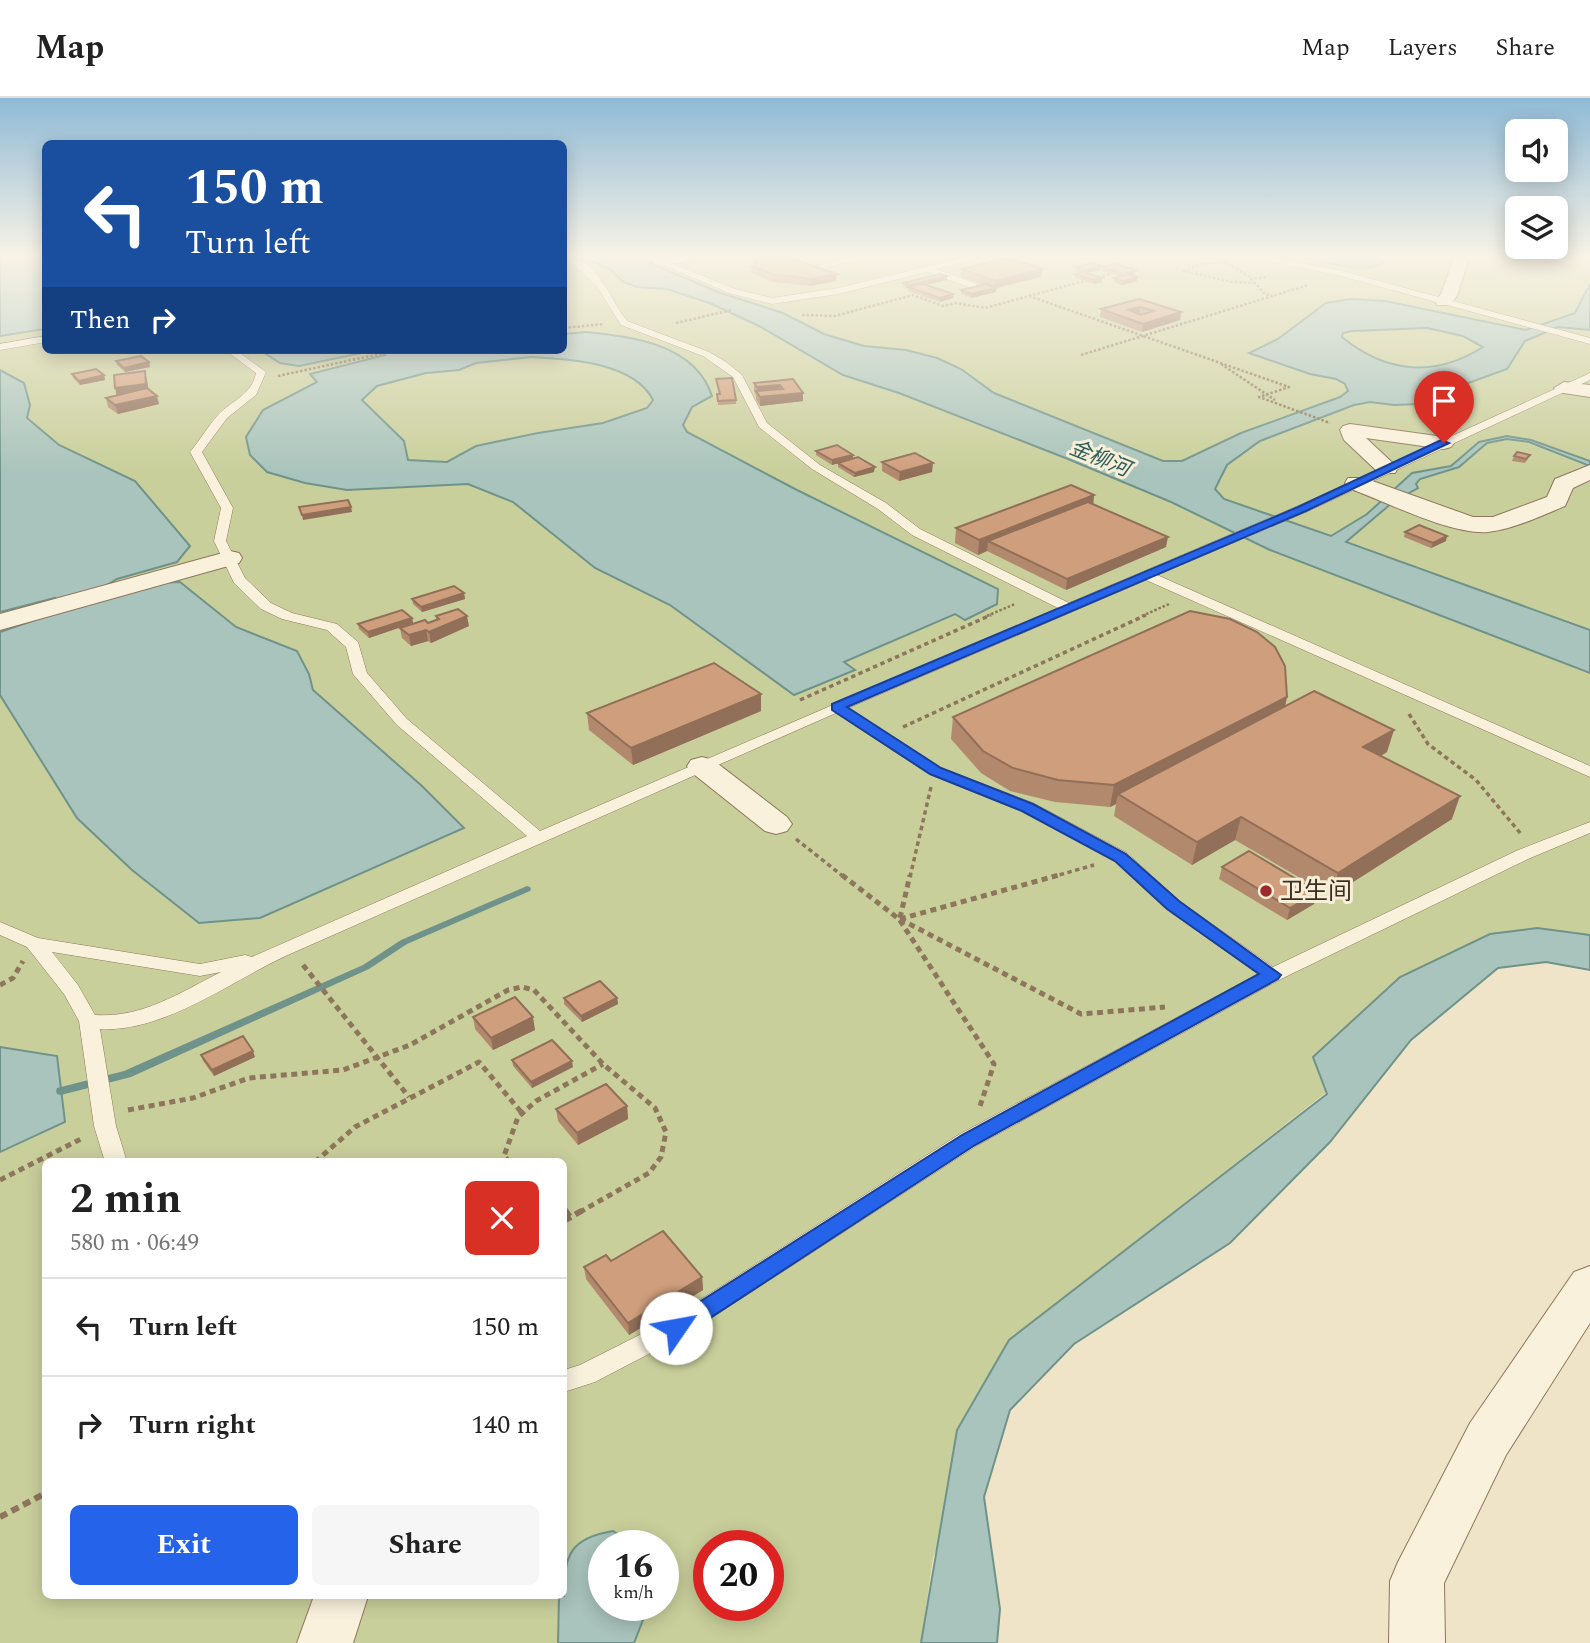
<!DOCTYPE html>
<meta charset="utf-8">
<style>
:root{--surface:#fff;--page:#f6f6f6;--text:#222;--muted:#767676;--line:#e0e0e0;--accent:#2563eb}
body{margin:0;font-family:Spectral,"Noto Sans SC",serif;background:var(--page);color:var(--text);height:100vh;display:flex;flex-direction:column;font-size:26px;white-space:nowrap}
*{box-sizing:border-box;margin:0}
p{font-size:23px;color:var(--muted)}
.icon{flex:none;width:38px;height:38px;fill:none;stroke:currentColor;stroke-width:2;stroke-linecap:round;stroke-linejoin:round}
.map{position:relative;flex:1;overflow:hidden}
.details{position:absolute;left:42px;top:1060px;width:525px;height:441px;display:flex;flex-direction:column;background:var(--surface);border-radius:10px;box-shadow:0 4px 18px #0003}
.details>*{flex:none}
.hud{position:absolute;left:42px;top:42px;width:525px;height:214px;border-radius:10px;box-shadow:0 4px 18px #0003;background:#1a4fa0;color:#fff;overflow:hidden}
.tools{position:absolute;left:1505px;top:21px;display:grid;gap:14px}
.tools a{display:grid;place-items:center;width:63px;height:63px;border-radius:10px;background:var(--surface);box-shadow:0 4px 18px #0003;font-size:35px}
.speed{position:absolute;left:588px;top:1432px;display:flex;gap:14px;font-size:35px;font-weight:700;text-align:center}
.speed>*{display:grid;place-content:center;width:91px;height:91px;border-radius:50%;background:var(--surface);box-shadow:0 4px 18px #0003;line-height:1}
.speed small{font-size:18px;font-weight:400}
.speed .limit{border:10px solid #d22;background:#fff;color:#111}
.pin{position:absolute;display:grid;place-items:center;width:60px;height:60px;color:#fff;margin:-72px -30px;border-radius:50% 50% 50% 0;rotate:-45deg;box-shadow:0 0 7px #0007}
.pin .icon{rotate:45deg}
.me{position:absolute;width:77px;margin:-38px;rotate:57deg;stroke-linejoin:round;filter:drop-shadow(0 0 5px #0008)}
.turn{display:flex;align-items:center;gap:24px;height:147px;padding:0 28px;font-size:32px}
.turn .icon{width:91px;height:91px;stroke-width:2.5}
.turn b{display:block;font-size:49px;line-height:60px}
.then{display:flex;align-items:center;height:66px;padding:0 28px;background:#0003;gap:14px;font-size:26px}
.round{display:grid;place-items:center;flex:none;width:74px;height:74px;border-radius:10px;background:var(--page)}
.head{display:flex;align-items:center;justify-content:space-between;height:119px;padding:0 28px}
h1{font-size:42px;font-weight:700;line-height:52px}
.primary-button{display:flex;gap:14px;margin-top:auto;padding:14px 28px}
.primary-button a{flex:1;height:80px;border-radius:10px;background:var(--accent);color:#fff;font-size:28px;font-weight:700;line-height:80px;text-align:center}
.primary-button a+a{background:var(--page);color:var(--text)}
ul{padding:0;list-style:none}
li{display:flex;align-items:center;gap:21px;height:98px;padding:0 28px;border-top:2px solid var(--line)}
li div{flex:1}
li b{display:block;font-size:26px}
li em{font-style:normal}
header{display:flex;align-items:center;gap:42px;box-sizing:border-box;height:98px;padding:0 35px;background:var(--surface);border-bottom:2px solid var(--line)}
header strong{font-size:33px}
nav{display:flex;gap:38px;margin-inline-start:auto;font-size:24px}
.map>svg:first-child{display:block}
.green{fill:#c9cf9b;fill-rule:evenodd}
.water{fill:#a9c4bc;stroke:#6f938a;stroke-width:2;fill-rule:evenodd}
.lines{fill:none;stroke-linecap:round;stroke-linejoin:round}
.stream{fill:#6f938a;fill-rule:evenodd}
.lane-casing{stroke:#8d765c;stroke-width:1}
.street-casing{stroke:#8d765c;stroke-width:2}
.path-far3{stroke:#8d765c;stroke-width:2.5;stroke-dasharray:2.5 2;stroke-linecap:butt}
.path-far2{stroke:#8d765c;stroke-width:3.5;stroke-dasharray:4.5 3.5;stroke-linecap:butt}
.path-far1{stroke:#8d765c;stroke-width:5;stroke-dasharray:6 4.5;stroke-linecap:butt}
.path{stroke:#8d765c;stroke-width:6;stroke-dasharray:8 5;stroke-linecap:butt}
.lane{fill:#faf1dc;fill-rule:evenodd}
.street{fill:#faf1dc;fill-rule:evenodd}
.wall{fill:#b2896c}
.shaded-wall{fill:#916f58}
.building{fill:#cf9f7d;stroke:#916f58;stroke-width:2;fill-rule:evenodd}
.route{fill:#2563eb;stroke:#184099;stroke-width:2}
.poi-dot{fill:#9e2a2b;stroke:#f7eed8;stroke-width:2.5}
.labels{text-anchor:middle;stroke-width:6;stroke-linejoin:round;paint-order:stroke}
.far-water-label{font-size:21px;font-style:italic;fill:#2f5d5a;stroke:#f7eed8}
.poi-label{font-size:24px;fill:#3d2e20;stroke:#f7eed8;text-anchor:start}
</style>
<header>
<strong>Map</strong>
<nav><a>Map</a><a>Layers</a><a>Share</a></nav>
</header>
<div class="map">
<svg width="1590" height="1545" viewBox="0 0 1590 1545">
<rect width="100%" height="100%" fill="#f0e4c8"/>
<path class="green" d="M564,159h1026v678l-53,-7 -528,412 -76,218 -12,85h-921v-1307l45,-7 1,21h518zM46,1064h518v434h-518zM604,1447h59v60h-59zM709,1447h59v60h-59z"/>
<g class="water">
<polygon points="0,159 45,159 45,231 0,238"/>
<path d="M584,159h52l82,35 65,21 41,21 40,12 42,4 31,8 24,11 33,24 169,68h19l59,-28 99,-36 8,-6 -3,-7 -9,-5 -26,-5 -61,-21 29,-14 48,-36 24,-4 35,2 141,29 49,-17 15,-29v46l-32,-3 -33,14 -18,28 -58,21 -28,14 -27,1 -24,-3 -16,3 -94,36 -33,24 -12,24 9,10 107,37 36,-22 45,-41 39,-7 28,-24 28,-6 24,4 59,21v5l-61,-24 -22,-3 -20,4 -28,24 -39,12 -4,5 2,4 -25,14 -47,40 244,88v43l-320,-123 -99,-48 -103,-43 -169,-66 -56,-18 -82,-48 -49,-23 -45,-15 -30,-2 -14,-5 -12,-12zM1427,230l36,8 20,11c-49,31 -97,26 -141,-10l1,-4 9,-2z"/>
<path d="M1303,159h75l5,6c-22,11 -57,-1 -80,-6z"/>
<path d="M587,234c46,5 108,12 125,64l-20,11 -9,18 4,7 110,58 201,99 -1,15 -32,16 -10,-6 -111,48 11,8 -61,25 -124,-90 -75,-37 -82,-66 -45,-18 -121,6 -42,-7 -38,-11 -17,-17 -4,-18 17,-27 54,-28 -7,-8 75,-19 -6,-5h185v-16zM531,259c37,2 103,5 122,43l-6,8 -44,15 -65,10 -62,13 -29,16 -39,-2 -4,-19 -42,-41 15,-14 49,-13 33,-3 17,-7z"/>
<polygon points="260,252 376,252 299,268 280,265"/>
<polygon points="0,272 24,285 30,307 27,320 59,347 135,383 190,448 177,464 117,481 107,487 180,484 236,529 297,553 309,576 313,592 422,688 464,730 260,820 199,825 132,772 77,720 0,597 0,534 64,512 55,500 0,514"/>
<polygon points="1537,830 1590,837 1590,872 1546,864 1498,870 1411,942 1330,1044 1230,1145 1074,1246 1010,1312 984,1399 1000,1511 997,1545 921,1545 957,1332 1009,1242 1327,996 1313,959 1400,879 1490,836"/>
<polygon points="0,949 57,958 65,1024 0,1054"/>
<path d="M613,1433l21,14h-30v60h41l-2,15 -9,23h-76l1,-47h5c0,-41 6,-58 49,-65z"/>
</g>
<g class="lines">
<polygon class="stream" points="527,788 530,789 531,791 530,793 407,846 369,871 131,979 61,997 57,996 56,993 57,990 61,989 124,973 363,867 401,842"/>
<g class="lane-casing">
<g id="lane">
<path d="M564,159c34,0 46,43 63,64l82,31 17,10 16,13 25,48 53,42 66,38 34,26 149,74 229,-97 292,-133v7l-284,132 -149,63 433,191v11l-444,-197 -298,128 93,60 92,35 94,50 52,48 94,66 243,-116 74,-29v11l-62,26 -249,121 -303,166 -291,189 -90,47 -31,10v-22l16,-5 87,-44 293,-187 298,-160 -91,-65 -52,-48 -94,-50 -92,-37 -93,-61c-182,80 -364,161 -546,241 -58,26 -126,79 -190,75l16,97 11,36h-22l-11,-36 -15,-105 -15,-27 -37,-47 -27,-12v-13l38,16 162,26 45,-9 7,2 275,-121 -130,-111 -44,-51 -7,-27 -19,-17 -45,-11 -21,-10 -27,-26 -20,-42 7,-33 -31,-56c10,-12 18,-26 28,-37 14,-15 34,-20 38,-42l-31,-23h11l30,22 -10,23 -29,23 -25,34 31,56 -7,33 19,37 26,25 21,10 45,11 21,18 9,31 40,46 133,112 518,-223 -146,-73 -34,-26 -66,-40 -53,-42 -26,-50 -30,-21 -82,-31 -25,-40zM52,854l148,24 21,-4c-42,21 -78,46 -126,43l-17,-30z"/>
<polygon points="644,159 656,159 735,191 772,200 838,190 966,159 981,159 936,171 977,186 974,191 927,174 838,196 772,206 729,195"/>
<polygon points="850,159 866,159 813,173 809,170"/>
<polygon points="1250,159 1268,159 1342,173 1590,240 1590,246 1341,178"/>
<polygon points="46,238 46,244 0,252 0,246"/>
</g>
</g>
<g class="street-casing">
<g id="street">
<polygon points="661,159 692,159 684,164 655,167 653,164 655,161"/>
<polygon points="1454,160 1466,160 1468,163 1457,198 1449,207 1437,207 1435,203 1441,196"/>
<polygon points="1564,284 1590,287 1590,299 1557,294 1554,290"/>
<polygon points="1350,326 1444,339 1451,341 1454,345 1451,349 1444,351 1366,340 1398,370 1395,375 1379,375 1344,342 1340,332 1343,328"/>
<path d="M1590,367v15l-17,8 -8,18c-24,10 -51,23 -77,26 -38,3 -103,-31 -140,-44l-3,-5 3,-5h16l109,39h20l54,-20 8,-18z"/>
<polygon points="230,453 239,455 242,460 239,465 0,532 0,516"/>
<polygon points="702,659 713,662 787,719 792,726 787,733 776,736 765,733 691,674 687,668 691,662"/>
<polygon points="1590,1168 1590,1225 1506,1357 1444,1485 1445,1545 1389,1545 1390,1483 1398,1464 1470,1325 1574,1174"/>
<polygon points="314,1498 368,1498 353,1545 297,1545"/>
</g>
</g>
<g class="path-far3">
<polyline points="1217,159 1250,179 1265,196 1273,198"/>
<polyline points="1225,164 1201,166 1184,173 1233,184 1254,185"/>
<polyline points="1250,181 1267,179"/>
<polyline points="1029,198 1289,289 1259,299 1330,325"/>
<polyline points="802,217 835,218 913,197 943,208 956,205 985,210 1110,176"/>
<polyline points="676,225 732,212"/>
<polyline points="564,230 604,226"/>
<polyline points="1081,257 1308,187"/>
<polyline points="1221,266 1275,302"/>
<polyline points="278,278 398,252"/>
<polyline points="987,518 1015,506"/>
<polyline points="1142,518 1169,506"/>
</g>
<g class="path-far2">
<polyline points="800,602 991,517"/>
<polyline points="1409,616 1428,646 1476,682 1521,736"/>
<polyline points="903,629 1146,517"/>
<polyline points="796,741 844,779"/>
<polyline points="910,779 931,689"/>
<polyline points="1052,779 1094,767"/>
</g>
<g class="path-far1">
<polyline points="842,777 899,821 994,966 980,1008"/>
<polyline points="900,820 910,777"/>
<polyline points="900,821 1081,916 1165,909"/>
<polyline points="900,821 1059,777"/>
<polyline points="303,867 409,999"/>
<polyline points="0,887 13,880 23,863"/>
<polyline points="128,1012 193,1000 249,980 343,972 410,947 508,892 522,889 534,892 603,966 655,1010 666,1034 661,1059 649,1075 580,1114"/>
<polyline points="315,1064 355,1029 479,964 522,1015"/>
<polyline points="510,1064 504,1058 518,1019 536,1003 603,966"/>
<polyline points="0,1082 83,1040"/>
<polyline points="564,1111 566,1114"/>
</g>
<g class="path">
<polyline points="565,1112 570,1119"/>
<polyline points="564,1123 583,1112"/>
<polyline points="0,1419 46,1395"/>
</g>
<use href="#lane" class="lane"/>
<use href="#street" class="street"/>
</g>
<g class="wall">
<polygon points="753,159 787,159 836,183 810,188 773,184 752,175 752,168 755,167 753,165"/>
<polygon points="1076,169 1101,172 1087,175 1102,180 1102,184 1094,186 1075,180 1075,176 1081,174 1076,173"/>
<polygon points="1102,169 1136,172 1135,176 1131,177 1137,179 1137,183 1122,187 1113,184 1114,180 1119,178 1102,173"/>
<polygon points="961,171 1042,171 1041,179 996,190 996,194 971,200 961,196 961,192 983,187 961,179"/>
<polygon points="947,182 926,187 953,196 953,200 940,204 908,193 908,190 903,188 903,185"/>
<polygon points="1139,201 1181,214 1180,222 1142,234 1100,219 1101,211"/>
<polygon points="116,263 149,264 150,269 125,274 117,267"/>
<polygon points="72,276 104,277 105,282 80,287 73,280"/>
<polygon points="716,281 736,302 736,306 718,307 717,296 719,296"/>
<polygon points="793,281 803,295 803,303 760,308 756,302 756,297 754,293 754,285"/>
<polygon points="147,282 148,291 159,306 118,316 108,309 106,300 117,297"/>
<polygon points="816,353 853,361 874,374 854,379 838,369 838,365 832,367 816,357"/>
<polygon points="1514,358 1528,361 1525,365 1512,363"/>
<polygon points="882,364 932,374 899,383 882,373"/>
<polygon points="1093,406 1166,449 1066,492 987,453 978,457 955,445 956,430"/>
<polygon points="1405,434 1446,443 1431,450 1404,439"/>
<polygon points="464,495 465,501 422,514 413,506 412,501"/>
<polygon points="436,518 469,528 431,545 428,543 411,548 402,540 400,530 428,525 436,522"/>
<polygon points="412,520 413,525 369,540 359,531 358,526"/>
<polygon points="1287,599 1285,609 1387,654 1381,658 1452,721 1331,798 1235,742 1192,767 1114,718 1116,706 1110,709 1055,704 1010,693 981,675 951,641 953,619"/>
<polygon points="761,613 633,667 589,632 587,615"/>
<polygon points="1222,769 1318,794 1314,806 1287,822 1219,781"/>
<polygon points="564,900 617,900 618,906 582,924 564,906"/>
<polygon points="473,919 535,932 493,952 475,931"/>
<polygon points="201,957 255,959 214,978 203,963"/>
<polygon points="512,962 573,969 532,990 513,968"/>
<polygon points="627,1008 628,1021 578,1047 558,1023 556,1011"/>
<polygon points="611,1163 702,1179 703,1192 629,1237 586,1181 584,1169"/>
</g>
<g class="shaded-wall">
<polygon points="1101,168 1101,172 1085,176 1086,172"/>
<polygon points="1042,171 1041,179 996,190 996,194 971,200 972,196 994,190 995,183"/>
<polygon points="1136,172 1135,176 1122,179 1123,176"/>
<polygon points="837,176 836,183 810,188 810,181"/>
<polygon points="947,178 947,182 910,191 910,187"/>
<polygon points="1137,179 1137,183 1122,187 1123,183"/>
<polygon points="1102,180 1102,184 1094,186 1094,182"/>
<polygon points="953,196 953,200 940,204 940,200"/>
<polygon points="1140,209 1139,217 1128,212"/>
<polygon points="1181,214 1180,222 1142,234 1143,226"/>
<polygon points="149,264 150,269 125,274 124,270"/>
<polygon points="145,273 147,282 149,295 117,299 115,290"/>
<polygon points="104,277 105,282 80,287 79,283"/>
<polygon points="780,287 780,295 757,294 757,289"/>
<polygon points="803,295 803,303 760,308 760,299"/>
<polygon points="157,298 159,306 118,316 115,307"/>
<polygon points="853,357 853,361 832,367 832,362"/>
<polygon points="933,365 932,374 899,383 900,374"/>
<polygon points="875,369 874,374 854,379 855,375"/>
<polygon points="1094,397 1093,412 988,443 987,453 978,457 979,442"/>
<polygon points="351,409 352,414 303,422 302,417"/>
<polygon points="1447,438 1446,443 1431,450 1433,445"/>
<polygon points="1168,439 1166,449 1066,492 1067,481"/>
<polygon points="464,495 465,501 422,514 421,509"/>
<polygon points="467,518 469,528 431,545 429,534"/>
<polygon points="412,520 413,525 369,540 368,534"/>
<polygon points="426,532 428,543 411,548 409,537"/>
<polygon points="761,596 761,613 633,667 631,650"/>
<polygon points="1287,599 1282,621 1118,696 1116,706 1110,709 1114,687"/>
<polygon points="1394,632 1387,654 1357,672 1363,649"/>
<polygon points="1460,698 1452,721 1331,798 1338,775"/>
<polygon points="1241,719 1235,742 1192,767 1197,744"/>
<polygon points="1318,794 1314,806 1287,822 1290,810"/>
<polygon points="617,900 618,906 582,924 581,918"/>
<polygon points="533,919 535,932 493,952 491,940"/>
<polygon points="253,953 255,959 214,978 212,972"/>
<polygon points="572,963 573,969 532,990 531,984"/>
<polygon points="627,1008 628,1021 578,1047 577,1035"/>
<polygon points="702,1179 703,1192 629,1237 628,1225"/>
</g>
<g class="building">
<polygon points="754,159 787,159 837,176 810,181 773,176 752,168 758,166"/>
<polygon points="1008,160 1042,171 995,183 961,171"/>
<polygon points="1092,165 1101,168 1086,172 1076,169"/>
<polygon points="1115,166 1136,172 1123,176 1102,169"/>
<polygon points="1083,174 1102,180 1094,182 1075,176"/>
<polygon points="940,176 947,178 910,187 903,185"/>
<polygon points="1128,176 1137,179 1123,183 1114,180"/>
<polygon points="923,186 953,196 940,200 908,189"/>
<polygon points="986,186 996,190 972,196 961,192"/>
<path d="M1139,201l42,13 -38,12 -42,-15zM1140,209l14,4 -13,4 -13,-5z"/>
<polygon points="141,258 149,264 124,270 116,263"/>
<polygon points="96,271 104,277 79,283 72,276"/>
<polygon points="145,273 146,286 115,290 114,277"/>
<polygon points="732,280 736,302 718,303 717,296 720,296 716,281"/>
<polygon points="793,281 803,295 760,299 756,293 783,291 780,287 757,289 754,285"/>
<polygon points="147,290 157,298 115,307 106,300"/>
<polygon points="837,347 853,357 832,362 816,353"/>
<polygon points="1517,354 1530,357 1526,361 1514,358"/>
<polygon points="915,355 933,365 900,374 882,364"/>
<polygon points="858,359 875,369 855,375 838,365"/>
<polygon points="1071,387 1094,397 979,442 956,430"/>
<polygon points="348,402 351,409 302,417 299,409"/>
<polygon points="1088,404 1168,439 1067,481 988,443"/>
<polygon points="1419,427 1447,438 1433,445 1405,434"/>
<polygon points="454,488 464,495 421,509 412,501"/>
<polygon points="458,511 467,518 429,534 426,532 409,537 400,530 425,522 428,525 439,521 436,518"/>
<polygon points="402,512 412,520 368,534 358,526"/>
<polygon points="1190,513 1230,521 1257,534 1275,549 1285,568 1287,599 1114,687 1058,682 1013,670 983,653 953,619"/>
<polygon points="714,565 761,596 631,650 587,615"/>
<polygon points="1314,593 1394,632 1363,649 1460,698 1338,775 1241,719 1197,744 1118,696"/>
<polygon points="1249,753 1318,794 1290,810 1222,769"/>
<polygon points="600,883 617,900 581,918 564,900"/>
<polygon points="515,899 533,919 491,940 473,919"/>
<polygon points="243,938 253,953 212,972 201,957"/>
<polygon points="552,942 572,963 531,984 512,962"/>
<polygon points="606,986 627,1008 577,1035 556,1011"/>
<polygon points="663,1133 702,1179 628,1225 584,1169 606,1157 611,1163"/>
</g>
<linearGradient id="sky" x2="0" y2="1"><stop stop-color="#8fbad6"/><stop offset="0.42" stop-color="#f8f3e6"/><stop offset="1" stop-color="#f8f3e6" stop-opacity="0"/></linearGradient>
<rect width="1590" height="375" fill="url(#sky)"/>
<polygon class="route" points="1441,342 1449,345 1306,413 847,609 941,670 1033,706 1126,756 1179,803 1281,877 1278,881 975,1047 684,1237 676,1240 668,1237 665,1230 668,1224 962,1037 1259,876 1167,811 1115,763 1022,713 930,676 832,612 832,606 1298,409"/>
<circle class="poi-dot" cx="1266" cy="793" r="7"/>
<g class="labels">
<g class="far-water-label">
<text transform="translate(1100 360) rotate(22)" y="7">金柳河</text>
</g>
<g class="poi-label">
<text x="1280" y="801">卫生间</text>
</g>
</g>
</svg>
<div class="tools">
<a><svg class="icon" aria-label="sound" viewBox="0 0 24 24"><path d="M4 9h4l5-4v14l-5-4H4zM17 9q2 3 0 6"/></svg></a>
<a><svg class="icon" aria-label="layers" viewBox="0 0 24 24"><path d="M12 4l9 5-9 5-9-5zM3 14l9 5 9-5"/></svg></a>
</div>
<div class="speed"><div>16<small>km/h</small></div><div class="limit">20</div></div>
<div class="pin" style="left:1444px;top:345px;background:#d93025"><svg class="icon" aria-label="arrive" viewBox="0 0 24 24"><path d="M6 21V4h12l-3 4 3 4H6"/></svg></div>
<svg class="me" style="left:676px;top:1230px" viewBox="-20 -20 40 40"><circle r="19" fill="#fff"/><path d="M0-13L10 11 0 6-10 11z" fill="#2563eb"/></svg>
<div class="hud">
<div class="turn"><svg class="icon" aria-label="left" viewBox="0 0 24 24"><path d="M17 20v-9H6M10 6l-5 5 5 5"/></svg><div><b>150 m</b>Turn left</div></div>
<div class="then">Then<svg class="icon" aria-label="right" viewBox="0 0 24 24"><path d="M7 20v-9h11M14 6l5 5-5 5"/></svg></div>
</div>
<section class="details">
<div class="head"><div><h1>2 min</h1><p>580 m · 06:49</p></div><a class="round" style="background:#d93025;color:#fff"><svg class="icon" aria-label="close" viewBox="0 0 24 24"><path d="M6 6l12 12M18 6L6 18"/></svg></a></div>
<ul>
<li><svg class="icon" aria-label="left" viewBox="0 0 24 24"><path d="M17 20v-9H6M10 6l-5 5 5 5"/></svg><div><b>Turn left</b></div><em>150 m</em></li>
<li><svg class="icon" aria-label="right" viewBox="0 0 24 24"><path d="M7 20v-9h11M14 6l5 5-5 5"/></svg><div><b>Turn right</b></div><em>140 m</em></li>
</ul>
<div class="primary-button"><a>Exit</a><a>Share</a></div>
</section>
</div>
